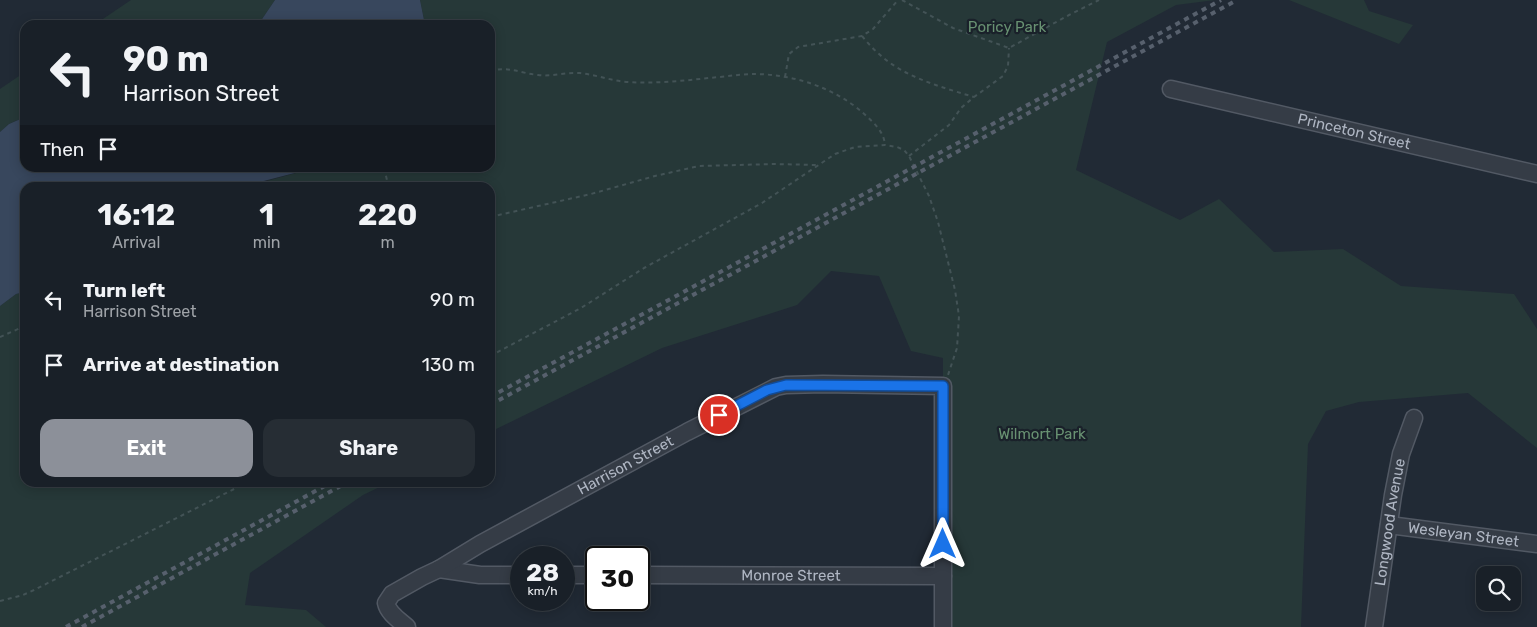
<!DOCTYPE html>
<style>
:root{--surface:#192028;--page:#262d34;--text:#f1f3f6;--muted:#9fa3a8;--line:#373e45;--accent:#8c9099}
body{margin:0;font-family:Rubik,sans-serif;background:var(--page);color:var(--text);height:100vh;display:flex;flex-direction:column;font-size:19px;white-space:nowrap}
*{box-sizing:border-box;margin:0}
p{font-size:16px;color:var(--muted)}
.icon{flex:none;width:28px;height:28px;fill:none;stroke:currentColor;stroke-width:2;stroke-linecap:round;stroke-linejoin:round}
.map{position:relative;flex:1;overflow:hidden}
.details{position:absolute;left:20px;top:182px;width:475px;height:305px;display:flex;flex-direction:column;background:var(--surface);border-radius:15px;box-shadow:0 2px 12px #0003,0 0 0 1px var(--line)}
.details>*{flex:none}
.hud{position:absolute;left:20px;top:20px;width:475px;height:152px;border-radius:15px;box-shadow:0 2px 12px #0003,0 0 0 1px var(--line);background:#192028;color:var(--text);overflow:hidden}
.buttons{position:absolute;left:1476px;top:566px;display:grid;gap:10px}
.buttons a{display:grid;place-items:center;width:45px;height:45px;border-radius:10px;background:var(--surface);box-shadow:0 2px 12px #0003,0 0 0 1px var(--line);font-size:25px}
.speed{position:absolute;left:510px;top:546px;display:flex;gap:10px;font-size:25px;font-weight:700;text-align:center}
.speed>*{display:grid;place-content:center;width:65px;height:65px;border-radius:50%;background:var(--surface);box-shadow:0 2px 12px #0003,0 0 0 1px var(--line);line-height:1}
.speed small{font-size:12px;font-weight:400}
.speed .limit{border:2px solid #111;border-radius:8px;background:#fff;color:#111}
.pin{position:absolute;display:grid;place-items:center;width:42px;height:42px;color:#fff;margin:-21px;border:2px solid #fff;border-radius:50%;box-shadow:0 1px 5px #0007}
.me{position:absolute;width:55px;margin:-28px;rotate:0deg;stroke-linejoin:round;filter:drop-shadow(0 0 4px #0008)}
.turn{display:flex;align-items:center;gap:18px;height:105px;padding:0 20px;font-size:22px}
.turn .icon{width:65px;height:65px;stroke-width:2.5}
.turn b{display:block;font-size:35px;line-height:42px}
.then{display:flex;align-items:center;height:48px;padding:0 20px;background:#0003;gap:10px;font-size:19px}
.eta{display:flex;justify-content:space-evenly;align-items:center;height:85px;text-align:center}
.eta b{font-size:30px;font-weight:700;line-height:35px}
.primary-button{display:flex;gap:10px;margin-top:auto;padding:10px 20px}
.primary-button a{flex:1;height:58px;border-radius:15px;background:var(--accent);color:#fff;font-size:20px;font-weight:700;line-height:58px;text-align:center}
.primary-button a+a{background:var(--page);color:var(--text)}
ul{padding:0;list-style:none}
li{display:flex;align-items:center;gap:15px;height:65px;padding:0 20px}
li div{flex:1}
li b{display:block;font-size:19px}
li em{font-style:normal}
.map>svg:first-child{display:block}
.green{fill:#263838}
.water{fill:#38475d}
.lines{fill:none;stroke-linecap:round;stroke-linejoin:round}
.minor-casing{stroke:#525964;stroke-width:19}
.path{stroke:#435356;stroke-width:2;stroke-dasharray:4 4;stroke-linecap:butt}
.minor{stroke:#353c46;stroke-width:16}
.rail{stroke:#57606d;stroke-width:4;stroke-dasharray:5 5;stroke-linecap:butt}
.route-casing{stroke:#114b97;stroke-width:12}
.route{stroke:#1a73e8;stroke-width:9}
.labels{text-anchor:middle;stroke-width:4.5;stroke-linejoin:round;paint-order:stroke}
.park-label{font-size:15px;fill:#689172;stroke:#1a212a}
.street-label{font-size:15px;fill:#afb6c3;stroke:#1a212a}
</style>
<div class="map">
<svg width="1537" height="627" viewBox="0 0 1537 627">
<rect width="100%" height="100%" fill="#212a35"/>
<g class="green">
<polygon points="131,0 275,0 258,25 94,25"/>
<polygon points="420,0 1215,0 1176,5 1107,42 1076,170 1180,220 1219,199 1274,252 1343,249 1401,286 1514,294 1537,329 1537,448 1468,393 1359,402 1326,411 1308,444 1301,627 943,627 943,358 911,351 879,276 831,271 797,305 662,348 490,432 490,188 241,188 314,168 490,168 490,25 425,25"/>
<polygon points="1289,0 1364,0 1369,11 1413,25 1399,44"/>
<polygon points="25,72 25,117 9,124 0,132 0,89"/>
<polygon points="25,292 25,482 388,483 363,495 250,573 245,605 306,610 326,627 0,627 0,306 16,294"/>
</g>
<g class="water">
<polygon points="275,0 420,0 425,25 258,25"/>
<polygon points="25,117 25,168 314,168 241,187 25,188 25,292 16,294 0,306 0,132 9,124"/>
</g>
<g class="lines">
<g class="minor-casing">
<g id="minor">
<path id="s1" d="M1171,89l366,85"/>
<path id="s2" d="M1389,525l148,19"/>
<polyline points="439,569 480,575 521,575"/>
<polyline points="564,575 596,575"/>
<path id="s3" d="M639,575l304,1"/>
<path id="s4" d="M407,627c-8,-7 -19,-14 -21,-24l6,-9 30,-17 17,-8 41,-25 207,-112 89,-45 10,-2 37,-1 120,2v241"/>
<path id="s5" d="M1374,627l19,-132 8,-41 13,-36"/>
</g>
</g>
<g class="path">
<polyline points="902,0 953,28 1009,48 1069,15 1099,0"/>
<path d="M862,36c5,6 10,12 16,17 25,24 63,34 96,44"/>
<path d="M490,71c20,-5 29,2 48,4 14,2 28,-3 42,-2 17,2 32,8 48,9 31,2 61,-2 91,-5 12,-1 23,-3 34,-3 39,0 80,13 109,38 11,10 22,19 23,33"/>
<polyline points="785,77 789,54 798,47 862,36 873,29 898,0"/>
<polyline points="909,156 949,125 961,108 974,97 1003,76 1008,66 1009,48"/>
<polyline points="384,168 389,188"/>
<polyline points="490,217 591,194 655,176 699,166 774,164 816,165"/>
<polyline points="0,337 25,326"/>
<polyline points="490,356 581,308 644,268 762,203 835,154 855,147 885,145 897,147 904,150 909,156 929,196 938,222 955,290 959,316 957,348 948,375"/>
<polyline points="0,601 23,595 34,590 248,482"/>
</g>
<use href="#minor" class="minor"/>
<g class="rail">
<polyline points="490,397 1221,0"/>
<polyline points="490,405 1237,0"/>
<polyline points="66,627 332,482"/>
<polyline points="82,627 348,482"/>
</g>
</g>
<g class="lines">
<g class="route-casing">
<polyline id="route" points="719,415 767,390 786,385 943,386 943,544"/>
</g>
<use href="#route" class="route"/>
</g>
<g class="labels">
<g class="park-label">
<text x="1007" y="32">Poricy Park</text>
<text x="1042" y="439">Wilmort Park</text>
</g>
<g class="street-label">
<text dy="5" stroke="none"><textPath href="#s1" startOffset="188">Princeton Street</textPath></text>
<text dy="5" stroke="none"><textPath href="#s4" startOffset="310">Harrison Street</textPath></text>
<text dy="5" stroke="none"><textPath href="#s5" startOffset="106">Longwood Avenue</textPath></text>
<text dy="5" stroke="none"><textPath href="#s2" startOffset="75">Wesleyan Street</textPath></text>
<text dy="5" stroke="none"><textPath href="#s3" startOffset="152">Monroe Street</textPath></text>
</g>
</g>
</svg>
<div class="buttons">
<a><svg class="icon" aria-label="search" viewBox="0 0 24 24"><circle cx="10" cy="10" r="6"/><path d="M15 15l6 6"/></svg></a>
</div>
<div class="speed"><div>28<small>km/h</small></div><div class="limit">30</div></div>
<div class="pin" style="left:719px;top:415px;background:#d93025"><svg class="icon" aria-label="arrive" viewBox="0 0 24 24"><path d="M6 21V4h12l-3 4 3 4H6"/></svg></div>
<svg class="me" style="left:943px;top:544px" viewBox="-20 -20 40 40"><path d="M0-17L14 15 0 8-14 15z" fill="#1a73e8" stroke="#fff" stroke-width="4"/></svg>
<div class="hud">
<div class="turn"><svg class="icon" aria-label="left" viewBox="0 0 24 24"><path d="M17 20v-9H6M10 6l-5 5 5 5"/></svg><div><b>90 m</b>Harrison Street</div></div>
<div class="then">Then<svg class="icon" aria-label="arrive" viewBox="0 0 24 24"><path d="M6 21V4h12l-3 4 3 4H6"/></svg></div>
</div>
<section class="details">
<div class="eta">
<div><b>16:12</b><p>Arrival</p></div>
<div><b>1</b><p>min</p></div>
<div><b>220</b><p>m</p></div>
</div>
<ul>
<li><svg class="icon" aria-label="left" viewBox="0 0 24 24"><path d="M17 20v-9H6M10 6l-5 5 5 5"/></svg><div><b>Turn left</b><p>Harrison Street</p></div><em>90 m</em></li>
<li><svg class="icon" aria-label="arrive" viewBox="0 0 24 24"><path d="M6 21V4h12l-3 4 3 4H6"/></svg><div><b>Arrive at destination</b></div><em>130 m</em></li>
</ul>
<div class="primary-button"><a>Exit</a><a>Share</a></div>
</section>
</div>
